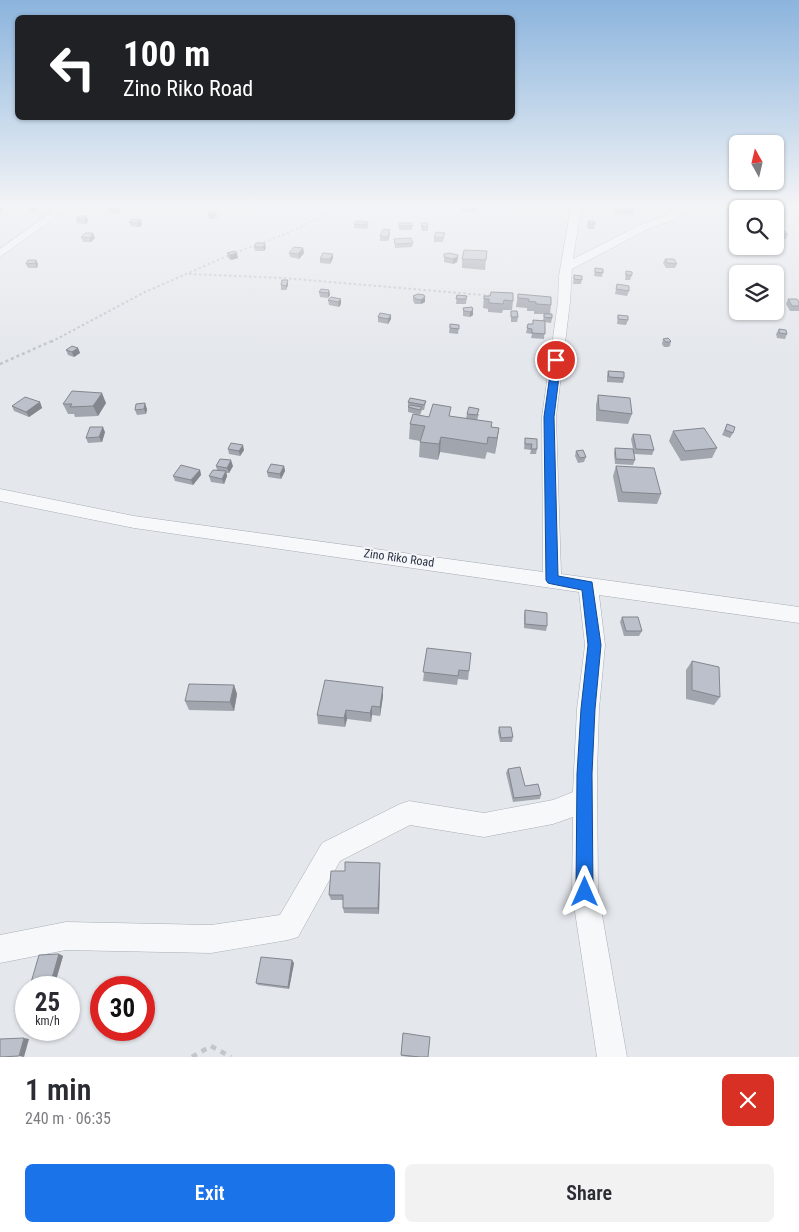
<!DOCTYPE html>
<meta charset="utf-8">
<style>
:root{--surface:#fff;--page:#f2f2f3;--text:#2b2b33;--muted:#7c7c81;--accent:#1a73e8}
body{margin:0;font-family:"Roboto Condensed",sans-serif;background:var(--page);color:var(--text);height:100vh;display:flex;flex-direction:column;font-size:19px;white-space:nowrap}
*{box-sizing:border-box;margin:0}
p{font-size:16px;color:var(--muted)}
.icon{flex:none;width:28px;height:28px;fill:none;stroke:currentColor;stroke-width:2;stroke-linecap:round;stroke-linejoin:round}
.map{position:relative;height:1057px;overflow:hidden}
.sheet{display:flex;flex-direction:column;background:var(--surface);flex:1}
.sheet>*{flex:none}
.banner{position:absolute;left:15px;top:15px;width:500px;height:105px;border-radius:8px;box-shadow:0 1px 4px #0004;background:#202124;color:#fff;overflow:hidden}
.needle{width:32px;rotate:352deg}
.controls{position:absolute;left:729px;top:135px;display:grid;gap:10px}
.controls a{display:grid;place-items:center;width:55px;height:55px;border-radius:8px;background:var(--surface);box-shadow:0 1px 4px #0004;font-size:25px}
.speed{position:absolute;left:15px;top:976px;display:flex;gap:10px;font-size:25px;font-weight:700;text-align:center}
.speed>*{display:grid;place-content:center;width:65px;height:65px;border-radius:50%;background:var(--surface);box-shadow:0 1px 4px #0004;line-height:1}
.speed small{font-size:12px;font-weight:400}
.speed .limit{border:8px solid #d22;background:#fff;color:#111}
.pin{position:absolute;display:grid;place-items:center;width:42px;height:42px;color:#fff;margin:-21px;border:2px solid #fff;border-radius:50%;box-shadow:0 1px 5px #0007}
.me{position:absolute;width:55px;margin:-28px;rotate:0deg;stroke-linejoin:round;filter:drop-shadow(0 0 4px #0008)}
.turn{display:flex;align-items:center;gap:18px;height:105px;padding:0 25px;font-size:22px}
.turn .icon{width:65px;height:65px;stroke-width:2.5}
.turn b{display:block;font-size:35px;line-height:42px}
.round{display:grid;place-items:center;flex:none;width:52px;height:52px;border-radius:8px;background:var(--page)}
.summary{display:flex;align-items:center;justify-content:space-between;height:85px;padding:0 25px}
h1{font-size:30px;font-weight:600;line-height:38px}
.action{display:flex;gap:10px;margin-top:auto;padding:10px 25px}
.action a{flex:1;height:58px;border-radius:8px;background:var(--accent);color:#fff;font-size:20px;font-weight:600;line-height:58px;text-align:center}
.action a+a{background:var(--page);color:var(--text)}
.map>svg:first-child{display:block}
.lines{fill:none;stroke-linecap:round;stroke-linejoin:round}
.minor-casing{stroke:#a9aeb7;stroke-width:1}
.path-far2{stroke:#c2c5cb;stroke-width:2;stroke-dasharray:2.5 2.5;stroke-linecap:butt}
.path-far1{stroke:#c2c5cb;stroke-width:2.5;stroke-dasharray:3 3;stroke-linecap:butt}
.path{stroke:#c2c5cb;stroke-width:4.5;stroke-dasharray:5.5 5.5;stroke-linecap:butt}
.minor{fill:#f7f8fa;fill-rule:evenodd}
.wall{fill:#a1a5ae}
.shaded-wall{fill:#83868d}
.building{fill:#bbc0ca;stroke:#83868d}
.route{fill:#1a73e8;stroke:#114b97}
.labels{text-anchor:middle;stroke-width:4;stroke-linejoin:round;paint-order:stroke}
.street-label{font-size:12px;fill:#2b3445;stroke:#f4f6f9}
</style>
<div class="map">
<svg width="799" height="1057" viewBox="0 0 799 1057">
<rect width="100%" height="100%" fill="#e4e7ec"/>
<g class="lines">
<g class="minor-casing">
<g id="minor">
<polygon points="58,207 70,207 0,257 0,249"/>
<polygon points="571,207 581,207 573,259 638,226 665,216 678,207 690,207 673,220 646,230 572,269 570,302 556,417 561,574 799,607 799,623 599,595 605,645 599,709 597,774 598,892 627,1057 597,1057 572,892 573,817 553,824 484,837 410,825 340,861 298,937 288,940 211,953 66,950 0,963 0,935 66,922 211,925 280,915 322,843 400,804 409,801 484,813 553,800 573,792 577,709 585,645 579,592 134,528 0,501 0,489 134,516 543,572 542,417 558,302 559,276"/>
</g>
</g>
<g class="path-far2">
<polyline points="189,274 283,278 495,296"/>
<polyline points="51,342 145,292 234,253 286,234 342,207"/>
</g>
<polyline class="path-far1" points="0,364 54,340"/>
<polyline class="path" points="192,1057 211,1046 231,1057"/>
<use href="#minor" class="minor"/>
</g>
<g class="wall">
<polygon points="28,207 41,207 33,212 29,211"/>
<polygon points="118,207 119,211 118,213 110,213 108,209"/>
<polygon points="461,207 478,207 474,213 461,211"/>
<polygon points="615,207 634,211 633,215 614,213"/>
<polygon points="216,212 217,218 209,219 209,215"/>
<polygon points="79,216 88,221 86,224 77,223 76,219"/>
<polygon points="141,220 142,225 138,227 131,226 129,222"/>
<polygon points="588,221 595,224 594,229 588,229 587,226"/>
<polygon points="368,222 368,227 367,229 354,228 354,224"/>
<rect x="399" y="223" width="13" height="7"/>
<polygon points="421,223 428,226 428,231 422,231 421,227"/>
<polygon points="775,232 788,234 786,239 778,240 775,238"/>
<polygon points="93,233 95,238 91,242 83,242 81,237"/>
<polygon points="390,234 388,241 380,241 380,236"/>
<polygon points="434,237 444,237 443,242 434,242"/>
<polygon points="394,239 413,243 412,247 395,248"/>
<polygon points="256,243 266,248 264,251 255,251 254,247"/>
<polygon points="303,248 304,253 299,259 290,257 289,253"/>
<polygon points="487,251 485,270 462,268 462,259"/>
<polygon points="227,253 238,258 231,260 228,258"/>
<polygon points="444,254 458,257 457,262 453,264 444,262"/>
<polygon points="333,258 330,264 320,263 320,259"/>
<polygon points="665,259 677,264 675,268 666,268 663,263"/>
<polygon points="36,260 38,264 37,268 28,268 26,264"/>
<polygon points="595,268 603,269 602,277 594,276"/>
<polygon points="626,271 632,275 630,280 625,280"/>
<polygon points="574,275 582,276 581,284 573,284"/>
<polygon points="617,284 629,291 627,296 615,294"/>
<polygon points="281,285 288,285 286,290 281,290"/>
<polygon points="329,290 330,295 328,298 320,297 319,292"/>
<polygon points="518,294 551,305 550,314 552,318 551,323 545,322 544,339 531,338 532,334 526,333 528,324 533,324 533,320 543,321 544,314 534,314 534,311 527,311 527,308 516,307"/>
<polygon points="457,295 467,296 466,304 456,304"/>
<polygon points="413,296 425,297 425,302 421,304 415,304 413,301"/>
<polygon points="484,296 513,301 512,310 503,310 502,313 488,312 488,309 483,308"/>
<polygon points="341,299 341,304 339,307 329,305 328,300"/>
<polygon points="788,299 799,302 799,311 790,311 786,304"/>
<polygon points="775,304 782,307 780,312 774,312 773,311 775,311"/>
<polygon points="472,307 473,315 470,317 463,316 463,308"/>
<polygon points="511,311 518,317 517,322 511,322"/>
<polygon points="391,315 391,319 388,324 378,322 378,317"/>
<polygon points="618,315 628,320 626,325 617,324"/>
<polygon points="450,324 459,325 458,334 449,333"/>
<polygon points="779,329 787,334 785,339 777,338 776,334"/>
<polygon points="663,339 671,341 670,346 668,347 664,347 662,344"/>
<polygon points="78,348 80,353 74,357 68,355 66,350"/>
<polygon points="608,371 624,378 623,383 607,382 607,376"/>
<polygon points="598,395 632,414 628,424 596,421 596,405"/>
<polygon points="426,401 425,406 424,410 422,410 420,415 408,412 408,402"/>
<polygon points="40,402 42,408 29,417 14,411 12,406"/>
<polygon points="106,403 98,416 75,417 74,414 68,414 63,404"/>
<polygon points="147,409 146,414 137,415 135,410"/>
<polygon points="467,414 479,414 477,420 491,427 499,428 495,454 487,452 485,459 440,452 438,460 419,457 420,441 409,439 410,424 429,417 466,418"/>
<polygon points="727,424 733,433 730,438 722,435"/>
<polygon points="673,431 717,448 712,458 681,461 669,441"/>
<polygon points="105,432 102,442 88,443 86,438"/>
<polygon points="633,434 654,450 652,455 634,454 635,460 633,465 615,464 614,453 615,448 633,449 631,439"/>
<polygon points="525,438 537,449 536,454 530,454 531,450 524,449"/>
<polygon points="228,449 244,450 240,456 229,454"/>
<polygon points="576,451 586,457 584,462 578,463 575,456"/>
<polygon points="216,466 233,466 229,473 226,473 227,476 224,484 211,482 209,476 217,470"/>
<polygon points="284,466 285,471 281,479 268,477 267,472"/>
<polygon points="616,466 661,494 657,504 618,502 613,476"/>
<polygon points="200,470 201,475 193,485 175,481 173,476"/>
<polygon points="525,610 547,626 546,631 524,628 524,615"/>
<polygon points="622,617 642,631 639,636 624,636 620,622"/>
<polygon points="427,648 469,671 468,680 458,679 457,685 423,681"/>
<polygon points="692,661 720,697 714,705 686,699 686,670"/>
<polygon points="234,685 237,694 234,711 189,710 185,701"/>
<polygon points="383,696 380,716 372,715 371,722 347,719 345,727 318,724 317,715"/>
<polygon points="499,727 513,737 512,742 500,742 498,732"/>
<polygon points="508,769 525,786 541,795 540,799 513,802 506,773"/>
<polygon points="380,869 379,914 344,913 343,908 343,900 331,900 329,895 345,871"/>
<polygon points="59,954 63,956 54,987 35,988 30,986"/>
<polygon points="294,963 289,989 258,985 256,983"/>
<polygon points="403,1033 428,1057 411,1057 401,1056"/>
</g>
<g class="shaded-wall">
<polygon points="0,207 1,207 3,211 0,213"/>
<polygon points="31,207 41,207 33,212"/>
<polygon points="117,207 118,207 119,211 118,213 116,209"/>
<polygon points="476,207 478,208 474,213 475,209"/>
<polygon points="87,216 88,221 86,224 84,219"/>
<polygon points="141,220 142,225 138,227 137,223"/>
<polygon points="390,230 390,234 388,241 388,237"/>
<polygon points="93,233 95,238 91,242 90,238"/>
<polygon points="265,243 266,248 264,251 263,247"/>
<polygon points="303,248 304,253 299,259 298,254"/>
<polygon points="237,253 238,258 231,260 230,255"/>
<polygon points="333,254 333,258 330,264 330,259"/>
<polygon points="458,257 457,262 453,264 453,259"/>
<polygon points="36,260 38,264 37,268 35,263"/>
<polygon points="288,280 288,285 286,290 286,286"/>
<polygon points="329,290 330,295 328,298 328,293"/>
<polygon points="425,297 425,302 421,304 421,300"/>
<polygon points="341,299 341,304 339,307 338,302"/>
<polygon points="473,310 473,315 470,317 470,312"/>
<polygon points="391,315 391,319 388,324 388,319"/>
<polygon points="78,348 80,353 74,357 72,352"/>
<polygon points="102,393 106,403 98,416 93,406"/>
<polygon points="40,402 42,408 29,417 26,412"/>
<polygon points="145,403 147,409 146,414 144,409"/>
<polygon points="103,427 105,432 102,442 99,437"/>
<polygon points="499,428 497,443 495,454 497,438"/>
<polygon points="441,437 440,452 438,460 439,444"/>
<polygon points="243,445 244,450 240,456 239,451"/>
<polygon points="231,460 233,466 229,473 227,468"/>
<polygon points="284,466 285,471 281,479 280,474"/>
<polygon points="200,470 201,475 193,485 191,480"/>
<polygon points="226,471 227,476 224,484 222,479"/>
<polygon points="234,685 237,694 234,711 230,702"/>
<polygon points="383,687 383,696 380,716 380,707"/>
<polygon points="372,706 372,715 371,722 370,713"/>
<polygon points="346,710 347,719 345,727 344,718"/>
<polygon points="380,863 380,869 379,914 378,908"/>
<polygon points="59,954 63,956 54,987 50,985"/>
<polygon points="292,960 294,963 289,989 288,987"/>
<polygon points="24,1038 29,1039 24,1057 19,1056"/>
</g>
<g class="building">
<polygon points="109,207 117,207 116,209 108,209"/>
<polygon points="463,207 476,207 475,209"/>
<polygon points="615,207 634,208 634,211 615,209"/>
<polygon points="209,212 216,212 216,214 209,215"/>
<polygon points="79,216 87,216 84,219 76,219"/>
<polygon points="133,219 141,220 137,223 129,222"/>
<polygon points="356,221 368,222 366,225 354,224"/>
<polygon points="588,221 594,221 595,224 589,224"/>
<rect x="399" y="223" width="13" height="3"/>
<polygon points="421,223 427,223 428,226 422,227"/>
<polygon points="383,229 390,230 388,237 380,236"/>
<polygon points="784,231 788,234 779,235 775,232"/>
<polygon points="436,232 445,233 443,238 434,237"/>
<polygon points="85,233 93,233 90,238 81,237"/>
<polygon points="411,238 413,243 395,244 394,239"/>
<polygon points="256,243 265,243 263,247 254,247"/>
<polygon points="294,247 303,248 298,254 289,253"/>
<polygon points="464,250 487,251 486,260 462,259"/>
<polygon points="234,251 237,253 230,255 227,253"/>
<polygon points="323,253 333,254 330,259 320,259"/>
<polygon points="449,253 458,255 458,257 453,259 444,257 444,254"/>
<polygon points="665,259 674,259 677,264 667,263"/>
<polygon points="28,260 36,260 35,263 26,264"/>
<polygon points="595,268 603,269 603,273 595,272"/>
<polygon points="626,271 632,272 632,275 626,275"/>
<polygon points="574,275 582,276 582,280 574,279"/>
<polygon points="282,280 288,280 286,286 281,285"/>
<polygon points="617,284 629,286 629,291 616,289"/>
<polygon points="321,289 329,290 328,293 319,292"/>
<polygon points="491,292 513,293 513,301 504,300 503,304 489,303 489,299 484,299 484,296 490,296"/>
<polygon points="418,294 424,295 425,297 421,300 416,299 413,296"/>
<polygon points="518,294 551,297 551,305 536,304 536,302 528,301 529,299 518,298"/>
<polygon points="457,295 467,296 466,299 456,299"/>
<polygon points="331,297 341,299 338,302 328,300"/>
<polygon points="788,299 797,299 799,302 799,306 792,306"/>
<polygon points="775,304 779,304 782,307 776,308"/>
<polygon points="472,307 473,310 470,312 464,311 463,308"/>
<polygon points="511,311 517,311 518,317 511,317"/>
<polygon points="380,313 391,315 388,319 378,317"/>
<polygon points="544,314 552,314 552,318 544,317"/>
<polygon points="618,315 628,316 628,320 618,319"/>
<polygon points="533,320 545,321 545,334 532,333 532,329 527,328 528,324 533,324"/>
<polygon points="450,324 459,325 459,329 450,328"/>
<polygon points="779,329 786,330 787,334 779,333"/>
<polygon points="668,338 671,341 670,342 666,342 663,339"/>
<polygon points="72,346 78,348 72,352 66,350"/>
<polygon points="608,371 624,372 624,378 609,377"/>
<polygon points="72,391 102,393 93,406 70,407 72,404 63,404"/>
<polygon points="598,395 630,398 632,414 599,410"/>
<polygon points="25,397 40,402 26,412 12,406"/>
<polygon points="410,398 426,401 424,405 408,402"/>
<polygon points="145,403 144,409 135,410 136,404"/>
<polygon points="433,404 451,407 449,416 492,422 491,427 499,428 497,438 488,437 487,444 441,437 439,444 420,442 425,426 410,424 413,414 429,417"/>
<polygon points="410,405 422,407 420,410 408,407"/>
<polygon points="469,407 479,409 477,415 467,414"/>
<polygon points="727,424 735,427 733,433 725,430"/>
<polygon points="90,427 103,427 99,437 86,438"/>
<polygon points="704,428 717,448 685,451 673,431"/>
<polygon points="633,434 650,435 654,450 636,449"/>
<polygon points="525,438 537,439 537,449 531,449 532,444 525,444"/>
<polygon points="231,443 243,445 239,451 228,449"/>
<polygon points="615,448 633,449 635,460 616,459"/>
<polygon points="583,450 586,457 580,458 576,451"/>
<polygon points="220,459 231,460 227,468 216,466"/>
<polygon points="271,464 284,466 280,474 267,472"/>
<polygon points="181,465 200,470 191,480 173,476"/>
<polygon points="616,466 654,468 661,494 622,492"/>
<polygon points="213,470 226,471 222,479 209,476"/>
<polygon points="525,610 547,613 547,626 525,624"/>
<polygon points="622,617 638,617 642,631 626,631"/>
<polygon points="427,648 471,653 469,671 459,670 458,676 423,672"/>
<polygon points="692,661 719,667 720,697 692,690"/>
<polygon points="325,680 383,687 380,707 372,706 370,713 346,710 344,718 317,715"/>
<polygon points="189,684 234,685 230,702 185,701"/>
<polygon points="499,727 511,727 513,737 501,738"/>
<polygon points="520,767 525,786 538,784 541,795 514,798 508,769"/>
<polygon points="345,862 380,863 378,908 343,908 343,895 329,895 331,871 345,871"/>
<polygon points="59,954 50,985 30,986 39,955"/>
<polygon points="261,957 292,960 288,987 256,983"/>
<polygon points="403,1033 430,1037 428,1057 420,1057 401,1055"/>
<polygon points="24,1038 19,1056 0,1057 0,1039"/>
</g>
<linearGradient id="sky" x2="0" y2="1"><stop stop-color="#8bb4dd"/><stop offset="0.58" stop-color="#f3f4f6"/><stop offset="1" stop-color="#f3f4f6" stop-opacity="0"/></linearGradient>
<rect width="799" height="355" fill="url(#sky)"/>
<polygon class="route" points="556,357 561,360 554,417 558,576 592,582 601,645 595,709 592,774 593,892 591,898 585,900 579,898 576,892 577,774 581,709 588,645 582,590 552,584 548,583 546,580 544,417 552,360"/>
<g class="labels">
<g class="street-label">
<text transform="translate(399 558) rotate(8)" y="4">Zino Riko Road</text>
</g>
</g>
</svg>
<div class="controls">
<a><svg class="needle" viewBox="-14 -14 28 28"><path d="M0-13l5 13h-10z" fill="#e53935"/><path d="M0 13l5-13h-10z" fill="#7c7c81"/></svg></a>
<a><svg class="icon" aria-label="search" viewBox="0 0 24 24"><circle cx="10" cy="10" r="6"/><path d="M15 15l6 6"/></svg></a>
<a><svg class="icon" aria-label="layers" viewBox="0 0 24 24"><path d="M12 4l9 5-9 5-9-5zM3 14l9 5 9-5"/></svg></a>
</div>
<div class="speed"><div>25<small>km/h</small></div><div class="limit">30</div></div>
<div class="pin" style="left:556px;top:360px;background:#d93025"><svg class="icon" aria-label="arrive" viewBox="0 0 24 24"><path d="M6 21V4h12l-3 4 3 4H6"/></svg></div>
<svg class="me" style="left:585px;top:892px" viewBox="-20 -20 40 40"><path d="M0-17L14 15 0 8-14 15z" fill="#1a73e8" stroke="#fff" stroke-width="4"/></svg>
<div class="banner">
<div class="turn"><svg class="icon" aria-label="left" viewBox="0 0 24 24"><path d="M17 20v-9H6M10 6l-5 5 5 5"/></svg><div><b>100 m</b>Zino Riko Road</div></div>
</div>
</div>
<section class="sheet">
<div class="summary"><div><h1>1 min</h1><p>240 m · 06:35</p></div><a class="round" style="background:#d93025;color:#fff"><svg class="icon" aria-label="close" viewBox="0 0 24 24"><path d="M6 6l12 12M18 6L6 18"/></svg></a></div>
<div class="action"><a>Exit</a><a>Share</a></div>
</section>
